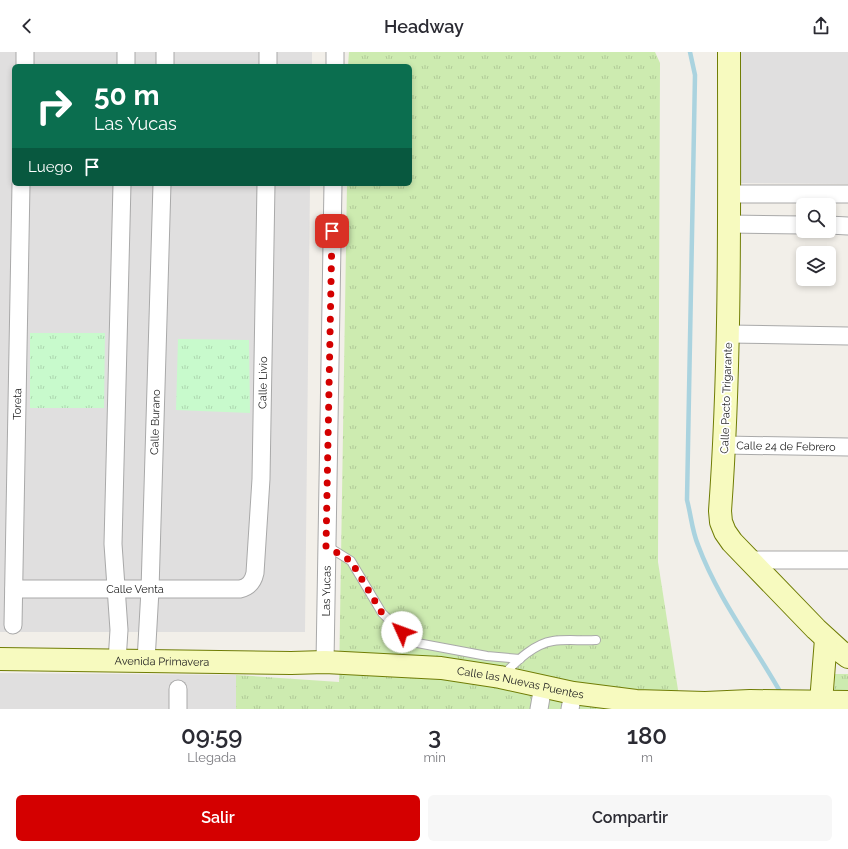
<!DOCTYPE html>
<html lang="es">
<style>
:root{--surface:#fff;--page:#f7f7f7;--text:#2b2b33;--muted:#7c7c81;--accent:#d40000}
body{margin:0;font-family:Raleway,sans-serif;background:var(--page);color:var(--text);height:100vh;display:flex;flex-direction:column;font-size:15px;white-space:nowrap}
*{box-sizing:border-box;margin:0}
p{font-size:13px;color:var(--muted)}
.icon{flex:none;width:22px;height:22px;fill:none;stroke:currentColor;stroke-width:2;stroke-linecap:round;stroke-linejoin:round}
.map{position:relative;height:657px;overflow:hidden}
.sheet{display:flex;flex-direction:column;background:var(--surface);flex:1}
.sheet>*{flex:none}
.banner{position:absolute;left:12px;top:12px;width:400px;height:122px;border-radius:6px;box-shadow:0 2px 6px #0003;background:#0b6e4f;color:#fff;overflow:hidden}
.controls{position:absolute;left:796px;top:146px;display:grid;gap:8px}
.controls a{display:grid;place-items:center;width:40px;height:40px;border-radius:6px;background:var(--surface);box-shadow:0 2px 6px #0003;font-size:20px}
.pin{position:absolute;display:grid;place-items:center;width:34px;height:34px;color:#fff;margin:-17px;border-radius:8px;box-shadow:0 2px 6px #0006}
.me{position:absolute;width:44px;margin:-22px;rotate:313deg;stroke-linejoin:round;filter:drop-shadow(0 0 3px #0008)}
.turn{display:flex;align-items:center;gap:14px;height:84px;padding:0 16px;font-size:18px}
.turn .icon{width:52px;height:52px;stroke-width:2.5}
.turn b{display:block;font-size:28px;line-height:34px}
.then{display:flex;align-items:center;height:38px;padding:0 16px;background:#0003;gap:8px;font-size:15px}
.eta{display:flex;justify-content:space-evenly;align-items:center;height:68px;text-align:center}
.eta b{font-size:24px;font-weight:600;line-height:28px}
.action{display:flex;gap:8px;margin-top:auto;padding:8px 16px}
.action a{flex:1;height:46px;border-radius:6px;background:var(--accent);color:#fff;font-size:16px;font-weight:600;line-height:46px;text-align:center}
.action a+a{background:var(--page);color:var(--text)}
header{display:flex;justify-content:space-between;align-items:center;height:52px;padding:0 16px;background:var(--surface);font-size:18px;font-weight:600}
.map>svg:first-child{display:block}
.residential{fill:#e0dfdf}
.grass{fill:url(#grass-tufts)}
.park{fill:url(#park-tufts)}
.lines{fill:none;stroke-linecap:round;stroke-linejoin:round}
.stream{stroke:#aad3df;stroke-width:4.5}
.lane-casing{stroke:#a9a9a9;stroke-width:10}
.street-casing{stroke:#a9a9a9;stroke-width:19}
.secondary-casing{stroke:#707d05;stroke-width:24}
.lane{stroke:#fff;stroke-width:8}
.street{stroke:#fff;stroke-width:17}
.secondary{stroke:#f7fabf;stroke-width:22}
.route{stroke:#d40000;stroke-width:7;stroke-dasharray:0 12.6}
.labels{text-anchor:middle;stroke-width:3.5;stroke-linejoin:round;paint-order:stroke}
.street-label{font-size:11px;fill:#222;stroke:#fff}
</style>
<header><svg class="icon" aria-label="back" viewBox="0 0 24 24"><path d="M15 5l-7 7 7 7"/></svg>Headway<svg class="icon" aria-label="share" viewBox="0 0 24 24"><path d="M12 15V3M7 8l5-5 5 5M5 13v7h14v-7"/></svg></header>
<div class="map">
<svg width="848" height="657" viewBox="0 0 848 657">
<defs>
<pattern id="grass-tufts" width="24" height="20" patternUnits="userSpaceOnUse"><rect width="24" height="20" fill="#cdebb0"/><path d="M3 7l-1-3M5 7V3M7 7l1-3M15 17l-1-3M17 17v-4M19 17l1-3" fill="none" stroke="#b0c997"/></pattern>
<pattern id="park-tufts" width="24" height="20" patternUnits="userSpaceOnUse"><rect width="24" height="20" fill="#c8facc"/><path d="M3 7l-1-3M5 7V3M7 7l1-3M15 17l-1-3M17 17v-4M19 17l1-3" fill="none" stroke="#acd6af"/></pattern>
</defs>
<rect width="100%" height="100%" fill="#f2efe9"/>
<g class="residential">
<polygon points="0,0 312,0 312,14 14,14 14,132 310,132 305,580 0,580"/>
<polygon points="739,0 848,0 848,132 738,131"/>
<polygon points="0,621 236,623 236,657 0,657"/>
</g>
<g class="grass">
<polygon points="349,0 655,0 660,11 658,510 681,657 236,657 236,623 339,630 347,132 410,132 410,14 348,14"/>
<polygon points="835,622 848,622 848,640 834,640"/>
</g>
<g class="park">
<polygon points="30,281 105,281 104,356 30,356"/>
<polygon points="178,287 249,288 250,361 176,358"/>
</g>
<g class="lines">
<path class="stream" d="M690,0l5,23 -8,425c4,15 5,31 11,45 20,54 56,100 84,150"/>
<g class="lane-casing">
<g id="lane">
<polyline points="327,494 351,509 382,561 412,590 487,604 520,607"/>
<path d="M502,624c14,-14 31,-32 51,-35 13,-2 29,0 43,-1"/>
</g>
</g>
<g class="street-casing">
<g id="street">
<polyline points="25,14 25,0"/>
<polyline points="126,14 126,0"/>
<polyline points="165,14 165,0"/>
<polyline points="268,14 268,0"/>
<polyline points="335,14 335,0"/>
<polyline points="729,142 848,142"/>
<polyline points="729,172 803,173"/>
<polyline points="829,173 848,174"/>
<polyline points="728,282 848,284"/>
<path id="s1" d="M725,393l123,2"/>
<polyline points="749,508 848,508"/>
<path id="s2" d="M14,537h226c9,-2 13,-7 15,-16l6,-94 5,-295"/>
<path id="s3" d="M13,573l8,-441"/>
<polyline points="117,609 119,578 113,492 122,132"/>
<path id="s4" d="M146,609l4,-71 12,-406"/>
<path id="s5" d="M325,610l8,-478"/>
<polyline points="178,657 178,637"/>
<polyline points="539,657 543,634"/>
<polyline points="570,657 573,641"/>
</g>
</g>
<g class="secondary-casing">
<g id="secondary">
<path d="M729,0c0,153 2,307 -9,459l1,11 4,10 7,10 84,87 24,22 8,6"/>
<path id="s6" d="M0,607l291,4 34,-1 116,6 59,9 73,16 63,8 69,2 45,-2 98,1"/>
<polyline points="821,650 826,587"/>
</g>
</g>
<use href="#lane" class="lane"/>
<use href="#street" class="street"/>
<use href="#secondary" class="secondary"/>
</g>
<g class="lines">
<polyline class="route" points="332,179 326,494 351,509 382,561 402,580"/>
</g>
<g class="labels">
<g class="street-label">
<text dy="4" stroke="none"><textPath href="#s2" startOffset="440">Calle Livio</textPath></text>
<text transform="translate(726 346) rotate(-88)" y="4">Calle Pacto Trigarante</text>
<text dy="4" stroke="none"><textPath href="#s3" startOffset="221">Toreta</textPath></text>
<text dy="4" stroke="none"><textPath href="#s4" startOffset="239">Calle Burano</textPath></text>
<text dy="4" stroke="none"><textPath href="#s1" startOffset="61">Calle 24 de Febrero</textPath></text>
<text dy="4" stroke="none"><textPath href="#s2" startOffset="121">Calle Venta</textPath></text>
<text dy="4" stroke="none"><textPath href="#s5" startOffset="71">Las Yucas</textPath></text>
<text dy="4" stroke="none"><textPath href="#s6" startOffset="162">Avenida Primavera</textPath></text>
<text dy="4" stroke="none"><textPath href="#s6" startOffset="522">Calle las Nuevas Puentes</textPath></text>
</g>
</g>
</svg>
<div class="controls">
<a><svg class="icon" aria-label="search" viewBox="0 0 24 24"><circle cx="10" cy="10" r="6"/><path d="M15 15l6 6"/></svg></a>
<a><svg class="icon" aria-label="layers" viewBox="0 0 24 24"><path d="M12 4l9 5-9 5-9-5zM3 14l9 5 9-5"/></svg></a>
</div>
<div class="pin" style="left:332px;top:179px;background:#d93025"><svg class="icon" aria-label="arrive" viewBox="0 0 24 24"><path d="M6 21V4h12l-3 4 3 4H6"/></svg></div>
<svg class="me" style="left:402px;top:580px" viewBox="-20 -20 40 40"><circle r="19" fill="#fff"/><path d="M0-13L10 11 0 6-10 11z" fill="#d40000"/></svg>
<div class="banner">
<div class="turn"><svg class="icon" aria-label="right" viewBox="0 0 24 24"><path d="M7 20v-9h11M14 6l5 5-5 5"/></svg><div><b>50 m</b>Las Yucas</div></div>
<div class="then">Luego<svg class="icon" aria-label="arrive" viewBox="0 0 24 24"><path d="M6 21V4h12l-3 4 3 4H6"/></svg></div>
</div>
</div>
<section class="sheet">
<div class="eta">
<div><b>09:59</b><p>Llegada</p></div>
<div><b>3</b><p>min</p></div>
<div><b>180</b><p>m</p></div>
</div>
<div class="action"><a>Salir</a><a>Compartir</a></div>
</section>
